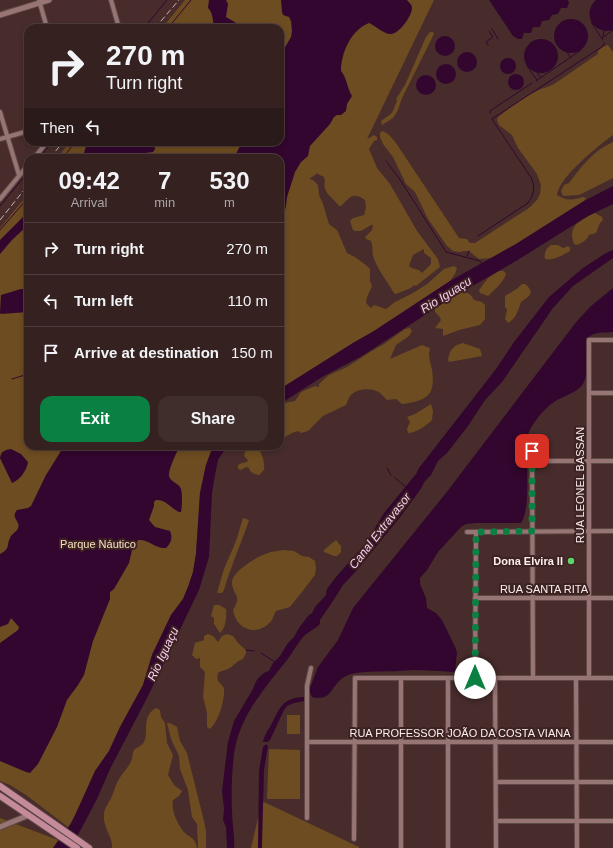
<!DOCTYPE html>
<meta charset="utf-8">
<style>
:root{--surface:#352120;--page:#402e2d;--text:#f1f3f6;--muted:#aaa3a5;--line:#4f3e3e;--accent:#0b8043}
body{margin:0;font-family:Helvetica,sans-serif;background:var(--page);color:var(--text);height:100vh;display:flex;flex-direction:column;font-size:15px;white-space:nowrap}
*{box-sizing:border-box;margin:0}
p{font-size:13px;color:var(--muted)}
.icon{flex:none;width:22px;height:22px;fill:none;stroke:currentColor;stroke-width:2;stroke-linecap:round;stroke-linejoin:round}
.map{position:relative;flex:1;overflow:hidden}
.panel{position:absolute;left:24px;top:154px;width:260px;height:296px;display:flex;flex-direction:column;background:var(--surface);border-radius:12px;box-shadow:0 2px 6px #0003,0 0 0 1px var(--line)}
.panel>*{flex:none}
.banner{position:absolute;left:24px;top:24px;width:260px;height:122px;border-radius:12px;box-shadow:0 2px 6px #0003,0 0 0 1px var(--line);background:#352120;color:var(--text);overflow:hidden}
.pin{position:absolute;display:grid;place-items:center;width:34px;height:34px;color:#fff;margin:-17px;border-radius:8px;box-shadow:0 2px 6px #0006}
.me{position:absolute;width:44px;margin:-22px;rotate:0deg;stroke-linejoin:round;filter:drop-shadow(0 0 3px #0008)}
.turn{display:flex;align-items:center;gap:14px;height:84px;padding:0 16px;font-size:18px}
.turn .icon{width:52px;height:52px;stroke-width:2.5}
.turn b{display:block;font-size:28px;line-height:34px}
.then{display:flex;align-items:center;height:38px;padding:0 16px;background:#0003;gap:8px;font-size:15px}
.eta{display:flex;justify-content:space-evenly;align-items:center;height:68px;text-align:center}
.eta b{font-size:24px;font-weight:600;line-height:28px}
.action{display:flex;gap:8px;margin-top:auto;padding:8px 16px}
.action a{flex:1;height:46px;border-radius:12px;background:var(--accent);color:#fff;font-size:16px;font-weight:600;line-height:46px;text-align:center}
.action a+a{background:var(--page);color:var(--text)}
ul{padding:0;list-style:none}
li{display:flex;align-items:center;gap:12px;height:52px;padding:0 16px;border-top:1px solid var(--line)}
li div{flex:1}
li b{display:block;font-size:15px}
li em{font-style:normal}
.map>svg:first-child{display:block}
.green{fill:#6d4c21;fill-rule:evenodd}
.water{fill:#32062e}
.lines{fill:none;stroke-linecap:round;stroke-linejoin:round}
.stream{stroke:#32062e;stroke-width:1}
.minor-casing{stroke:#5e4847;stroke-width:6}
.tertiary-casing{stroke:#5e4847;stroke-width:7}
.primary-casing{stroke:#5e4847;stroke-width:8}
.minor{stroke:#967574;stroke-width:4}
.tertiary{stroke:#967574;stroke-width:5}
.primary{stroke:#c68b9a;stroke-width:6}
.rail{stroke:#c8b5b4;stroke-width:1;stroke-dasharray:6 3;stroke-linecap:butt}
.route{stroke:#0b8043;stroke-width:7;stroke-dasharray:0 12.6}
.poi-dot{fill:#5cd56d;stroke:#3c2221;stroke-width:1.5}
.labels{text-anchor:middle;stroke-width:4;stroke-linejoin:round;paint-order:stroke}
.street-label{font-size:11px;fill:#fdeeed;stroke:#3c2221}
.park-label{font-size:11px;fill:#f8dfc2;stroke:#3c2221}
.poi-label{font-size:11px;font-weight:bold;fill:#fdeeed;stroke:#3c2221;text-anchor:end}
.water-label{font-size:12px;font-style:italic;fill:#fccef4;stroke:#3c2221}
</style>
<div class="map">
<svg width="613" height="848" viewBox="0 0 613 848">
<rect width="100%" height="100%" fill="#472c2b"/>
<g class="green">
<path d="M185,0h249l-67,139 7,-4 3,2v3l-3,1 -5,8 8,19 13,16 27,47 21,28 2,8 -24,19 -2,-1 -3,3 -15,6 -2,-1c-7,-12 -17,-24 -21,-37 -1,-5 0,-10 -2,-15l-5,-2 -1,-2 7,-7 1,-5h-2l-10,6h-6l-2,-1 -3,-9 3,-3 11,-3 2,-8 -1,-7c-13,-9 -15,-2 -24,6h-2c-6,-9 -17,-13 -14,-25l-1,-4 -6,-3v-1l-9,6 4,1 5,5 1,10 4,9 6,20 8,6 10,23 8,4 12,9 3,3v12l2,5 -5,11 -1,6 5,5 3,-3 12,4 9,-7 18,-9 14,-9 17,-15 10,-3 3,2 -2,6 -5,7 -76,50 -21,12 -73,46v-231h-223l13,-16h210v-114h-118zM424,249v4l7,5v6l-9,9c-3,-5 -9,-3 -13,-7l4,-11z"/>
<polygon points="430,32 433,32 434,34 402,98 398,110 393,118 382,125 381,121 392,113 397,101 396,99 405,85 426,37"/>
<path d="M608,45l5,7v83c-15,11 -54,42 -56,60 10,6 15,5 26,2l3,1 -2,3 -68,43 -25,14 -12,1 -10,-8h-5l-5,1 -6,-1 -6,-5 -19,-27 -13,-27 -9,-8 -13,-27 -10,-13 -3,-7v-4l2,-2c8,2 13,11 18,18l59,89 8,1 3,4h5l54,-35 8,-8 3,-6 1,-9 -4,-11 -19,-26 -6,-13 -13,-10 -2,-5 1,-3c12,-9 25,-20 39,-26 5,-3 12,-4 17,-7 15,-10 29,-20 44,-30v-3l5,-4z"/>
<path d="M613,142v36l-34,17 -16,1 -2,-5 3,-6 5,-2c12,-16 25,-33 44,-41z"/>
<polygon points="28,194 28,446 213,446 206,465 200,493 196,554 193,572 188,587 183,599 171,615 152,655 143,685 120,727 109,751 95,771 77,812 68,827 26,795 10,785 0,781 0,228"/>
<path d="M595,213l7,4 1,3 -3,3 -4,10 -7,2c-2,5 -7,8 -12,10l-3,-1c-7,-19 7,-24 21,-31z"/>
<path d="M551,245h7l5,3 5,-2 2,2v3c-7,4 -17,10 -25,8 -1,-7 1,-10 6,-14z"/>
<path d="M499,271h5l2,3c-3,9 -11,15 -18,22l-8,-3 -1,-3 9,-12z"/>
<path d="M522,284h3c11,9 4,12 -4,18 -3,8 -4,16 -13,21l-3,-4 2,-9 -2,-3v-11l13,-8z"/>
<path d="M461,292c7,0 10,2 13,8l8,2 3,3v14l-5,6 -21,5 -16,6v-7l-8,-1 6,-8 -2,-4 -4,-4v-4z"/>
<path d="M410,328l2,3 -3,5 -13,9 -6,14 32,-14 8,3c0,2 -1,4 -1,6 0,5 2,11 3,16 4,26 -6,31 -30,34l-6,-5 -9,1c-3,-2 -4,-5 -7,-7 -7,-5 -21,-5 -28,1 -3,2 -4,7 -6,11l-23,11 -15,15 -7,2 -3,-2 -6,2 -12,7v-25l2,-2v-5l2,-5 11,-2 6,-9 14,-6 4,1v-3l10,-9 18,-8 23,-15 14,-8 21,-15z"/>
<path d="M463,343l17,6 2,7 -33,6 -1,-2c1,-10 6,-15 15,-17z"/>
<path d="M431,404l2,7 -1,9c-6,6 -16,13 -24,13l-1,-4 3,-7 -3,-5 8,-3z"/>
<path d="M249,449l11,2c3,6 5,13 4,19l-5,5 -5,-1 -4,-3 -1,-3 -3,-1 -5,3 -3,-1v-4l4,-2 5,-1 1,-2 -4,-4 1,-4z"/>
<path d="M243,518l6,2c-8,24 -18,46 -25,70l-2,3h-5l7,-24 12,-28z"/>
<polygon points="336,540 341,546 341,552 337,556 334,556 324,552 324,550"/>
<path d="M284,550l10,1 8,5 7,1 6,4 1,7 -1,7 -10,13 -15,19 -14,4c-2,3 -3,7 -4,9 -14,18 -36,10 -39,-10 9,-15 1,-13 -1,-26 -2,-12 26,-28 36,-31 5,-2 11,-2 16,-3z"/>
<path d="M214,605h5l7,4c1,7 0,19 -6,24l-6,-9v-6l-3,-2z"/>
<path d="M208,634l5,2 5,6 4,-6 5,-2 6,2 5,7 8,7v3l-3,6c-7,2 -9,7 -15,10 -4,2 -6,1 -10,4 -2,9 1,8 6,15 1,11 -5,33 -14,41l-3,-2v-14l-4,-16 2,-25 -5,-5v-9l-4,1 -4,-4 3,-12c3,-2 6,-1 9,-3v-4z"/>
<path d="M156,708l4,2 1,7 4,6 2,20 6,12 -5,20 6,10 8,6 -3,5 -6,4c-2,11 4,22 10,31 6,7 12,5 14,17h-85c1,-12 -10,-20 -8,-35 1,-6 6,-12 8,-17 3,-7 4,-13 9,-20 3,-5 8,-9 10,-15 2,-3 1,-6 2,-9 2,-5 8,-5 11,-10 5,-9 -3,-26 12,-34z"/>
<rect x="287" y="715" width="13" height="19"/>
<polygon points="167,723 170,723 177,727 180,741 187,753 204,821 206,831 206,848 198,848 197,824 192,817 188,790 180,769 179,756 171,739"/>
<polygon points="269,749 300,750 300,799 267,799"/>
<polygon points="262,801 359,847 359,848 251,848"/>
<polygon points="0,818 58,840 53,848 0,848"/>
</g>
<g class="water">
<path d="M209,0h17l2,4 -2,13 12,7 4,4h-28c-1,-6 -1,-16 -6,-20z"/>
<path d="M281,0h126c2,3 5,4 5,8 0,8 -13,26 -21,26 -6,1 -17,-9 -22,-11 -18,7 -28,30 -28,48 6,7 6,17 11,25l-5,8 -1,7 -5,4h-4l-3,2 -4,7 -20,22 -2,10 -7,6 -6,10 -8,25 -1,9 -2,8 -4,4v-60h-46l8,-16h38v-86l11,-19 1,-6 -1,-10 -2,-4 -6,-2 -1,-3z"/>
<polygon points="489,0 568,0 569,3 567,8 561,8 558,14 552,15 549,20 542,21 540,27 533,27 531,33 524,33 522,39 518,39 513,36"/>
<path d="M596,0h17v30c-19,6 -32,-17 -17,-30z"/>
<circle cx="571" cy="36" r="17"/>
<circle cx="445" cy="46" r="10"/>
<circle cx="541" cy="56" r="17"/>
<circle cx="467" cy="62" r="10"/>
<circle cx="508" cy="66" r="8"/>
<circle cx="446" cy="74" r="10"/>
<circle cx="516" cy="82" r="8"/>
<circle cx="426" cy="85" r="10"/>
<path d="M90,142h64l1,7 -2,3 -8,1 -19,5h-42c0,-8 1,-11 6,-16z"/>
<polygon points="613,186 613,204 588,216 516,261 448,300 362,356 322,377 280,404 280,389 353,343 374,331 450,281 516,244 584,201"/>
<polygon points="28,212 28,225 12,240 0,254 0,240"/>
<path d="M613,250v8l-40,28 -20,22 -51,74 -17,18 -17,26 -21,27 -9,8 -7,14 -6,6 -5,9 -19,26 -43,53 -15,16 -10,16 -13,19v4c-5,5 -12,8 -17,13 -6,7 -10,15 -16,23 -22,28 -48,56 -53,94 -2,18 -3,38 -2,57 0,13 3,25 2,37h-7l-1,-21 -3,-7 1,-11 -2,-18 6,-49 6,-21 19,-32c2,-8 8,-16 16,-18l4,-8 7,-7 8,-13 6,-6 5,-9 9,-12 4,-3 3,-6 11,-12 1,-6 9,-12 30,-34 18,-30 32,-39 3,-6 77,-99 18,-27 35,-45 34,-29 23,-15z"/>
<path d="M613,288v44c-10,1 -20,-1 -27,8 -1,13 3,30 -2,42 -4,10 -21,14 -30,20 -10,7 -20,19 -25,30 -2,5 -2,11 -2,15 -1,19 4,62 -6,76h-45l-10,1 -5,3 -23,25 -11,18 -7,8v6l6,14 1,10 9,5 6,7 14,29 1,4 -2,18 -2,1c-13,-1 -27,-2 -40,-2 -5,0 -10,1 -15,1 -14,1 -40,-1 -52,5 -16,8 -12,26 -34,21l-2,-4v-5l8,-21 20,-27 15,-32 93,-115 131,-172 14,-15z"/>
<polygon points="21,289 28,289 28,312 1,314 0,313 1,295"/>
<path d="M64,446h116c-3,6 -12,23 -11,30 1,5 8,7 11,11 3,4 2,20 1,25h-2c-8,-4 -14,-13 -23,-12l-2,2v4l-5,14 6,7 15,4c3,7 1,12 -4,17 -11,1 -17,-9 -28,-8l-6,10 -3,13 -15,26 -4,3v7l-17,42 -9,34 -6,10 -11,15 -10,27 -19,37 -8,9 -4,-1 -26,-11v-118l18,-13 1,-3 -8,-9 -3,6 -8,3v-73c11,-6 6,-8 10,-16 1,-4 7,-6 8,-10 3,-7 -8,-10 -1,-18l11,-2 3,-2 15,-31z"/>
<polygon points="213,446 227,446 218,460 215,475 212,493 209,557 199,590 147,698 110,769 97,799 71,848 53,848 71,824 95,771 109,751 120,727 143,685 152,655 171,615 183,599 188,587 193,572 196,554 200,493 206,465"/>
<path d="M11,449l10,5 7,8c-1,8 -8,18 -16,21l-12,-25c1,-7 5,-8 11,-9z"/>
<path d="M304,697v4l-10,2 -7,3 -3,4 -14,30 -2,2h-5c1,-6 5,-12 8,-17 9,-17 11,-27 33,-28z"/>
<polygon points="266,744 268,746 264,770 262,844 262,848 258,848 259,771 263,747"/>
</g>
<g class="lines">
<g class="stream">
<polyline points="591,22 603,40"/>
<polyline points="144,28 167,0"/>
<polyline points="168,28 191,0"/>
<polyline points="492,29 498,39"/>
<polyline points="603,36 604,31"/>
<polyline points="602,38 613,30"/>
<polyline points="488,45 486,42 493,37 489,31"/>
<polyline points="567,52 570,57"/>
<polyline points="527,66 537,80"/>
<polyline points="537,72 540,77"/>
<polyline points="536,81 581,50"/>
<polyline points="490,113 490,111 532,83"/>
<polyline points="39,158 52,142"/>
<polyline points="63,158 75,142"/>
<polyline points="386,161 399,178 446,252 480,261 482,264"/>
<polyline points="0,206 28,172"/>
<polyline points="0,230 28,198"/>
<path d="M478,236l50,-33c6,-9 7,-14 4,-24l-40,-60 111,-73 1,-3"/>
<polyline points="467,256 469,251"/>
<polyline points="12,379 28,374"/>
<polyline points="387,468 391,475"/>
<polyline points="394,477 406,487"/>
<polyline points="246,650 254,651"/>
<polyline points="261,653 275,662"/>
</g>
<g class="minor-casing">
<g id="minor">
<polyline points="39,0 47,28"/>
<polyline points="111,0 119,28"/>
<polyline points="0,112 19,175"/>
<polyline points="0,139 28,131"/>
<polyline points="34,158 47,142"/>
<polyline points="0,199 28,165"/>
<polyline points="589,393 613,393"/>
<polyline points="532,442 533,678"/>
<polyline points="532,461 613,461"/>
<polyline points="467,532 613,531"/>
<polyline points="475,598 613,598"/>
<polyline points="401,678 401,848"/>
<polyline points="475,678 476,532"/>
<polyline points="495,678 496,848"/>
<polyline points="576,678 577,848"/>
<polyline points="589,678 589,340 613,340"/>
<polyline points="307,742 613,742"/>
<polyline points="496,782 613,782"/>
<polyline points="307,818 307,686 311,668"/>
<polyline points="496,821 613,821"/>
<polyline points="354,839 355,678 613,678"/>
<polyline points="448,848 448,678"/>
</g>
</g>
<g class="tertiary-casing">
<g id="tertiary">
<polyline points="0,15 49,0"/>
<polyline points="0,827 29,815"/>
</g>
</g>
<g class="primary-casing">
<g id="primary">
<polyline points="0,786 89,848"/>
<polyline points="0,796 77,848"/>
</g>
</g>
<use href="#minor" class="minor"/>
<use href="#tertiary" class="tertiary"/>
<use href="#primary" class="primary"/>
<g class="rail">
<polyline points="155,28 179,0"/>
<polyline points="50,158 63,142"/>
<polyline points="0,220 28,185"/>
</g>
</g>
<g class="lines">
<polyline class="route" points="475,678 476,532 532,531 532,451"/>
</g>
<circle class="poi-dot" cx="571" cy="561" r="4"/>
<g class="labels">
<g class="street-label">
<text transform="translate(580 485) rotate(-90)" y="4">RUA LEONEL BASSAN</text>
<text x="544" y="593">RUA SANTA RITA</text>
<text x="460" y="737">RUA PROFESSOR JOÃO DA COSTA VIANA</text>
</g>
<g class="park-label">
<text x="98" y="548">Parque Náutico</text>
</g>
<g class="poi-label">
<text x="563" y="565">Dona Elvira II</text>
</g>
<g class="water-label">
<text transform="translate(446 295) rotate(-32)" y="4">Rio Iguaçu</text>
<text transform="translate(380 531) rotate(-52)" y="4">Canal Extravasor</text>
<text transform="translate(163 654) rotate(-65)" y="4">Rio Iguaçu</text>
</g>
</g>
</svg>
<div class="pin" style="left:532px;top:451px;background:#d93025"><svg class="icon" aria-label="arrive" viewBox="0 0 24 24"><path d="M6 21V4h12l-3 4 3 4H6"/></svg></div>
<svg class="me" style="left:475px;top:678px" viewBox="-20 -20 40 40"><circle r="19" fill="#fff"/><path d="M0-13L10 11 0 6-10 11z" fill="#0b8043"/></svg>
<div class="banner">
<div class="turn"><svg class="icon" aria-label="right" viewBox="0 0 24 24"><path d="M7 20v-9h11M14 6l5 5-5 5"/></svg><div><b>270 m</b>Turn right</div></div>
<div class="then">Then<svg class="icon" aria-label="left" viewBox="0 0 24 24"><path d="M17 20v-9H6M10 6l-5 5 5 5"/></svg></div>
</div>
<section class="panel">
<div class="eta">
<div><b>09:42</b><p>Arrival</p></div>
<div><b>7</b><p>min</p></div>
<div><b>530</b><p>m</p></div>
</div>
<ul>
<li><svg class="icon" aria-label="right" viewBox="0 0 24 24"><path d="M7 20v-9h11M14 6l5 5-5 5"/></svg><div><b>Turn right</b></div><em>270 m</em></li>
<li><svg class="icon" aria-label="left" viewBox="0 0 24 24"><path d="M17 20v-9H6M10 6l-5 5 5 5"/></svg><div><b>Turn left</b></div><em>110 m</em></li>
<li><svg class="icon" aria-label="arrive" viewBox="0 0 24 24"><path d="M6 21V4h12l-3 4 3 4H6"/></svg><div><b>Arrive at destination</b></div><em>150 m</em></li>
</ul>
<div class="action"><a>Exit</a><a>Share</a></div>
</section>
</div>
